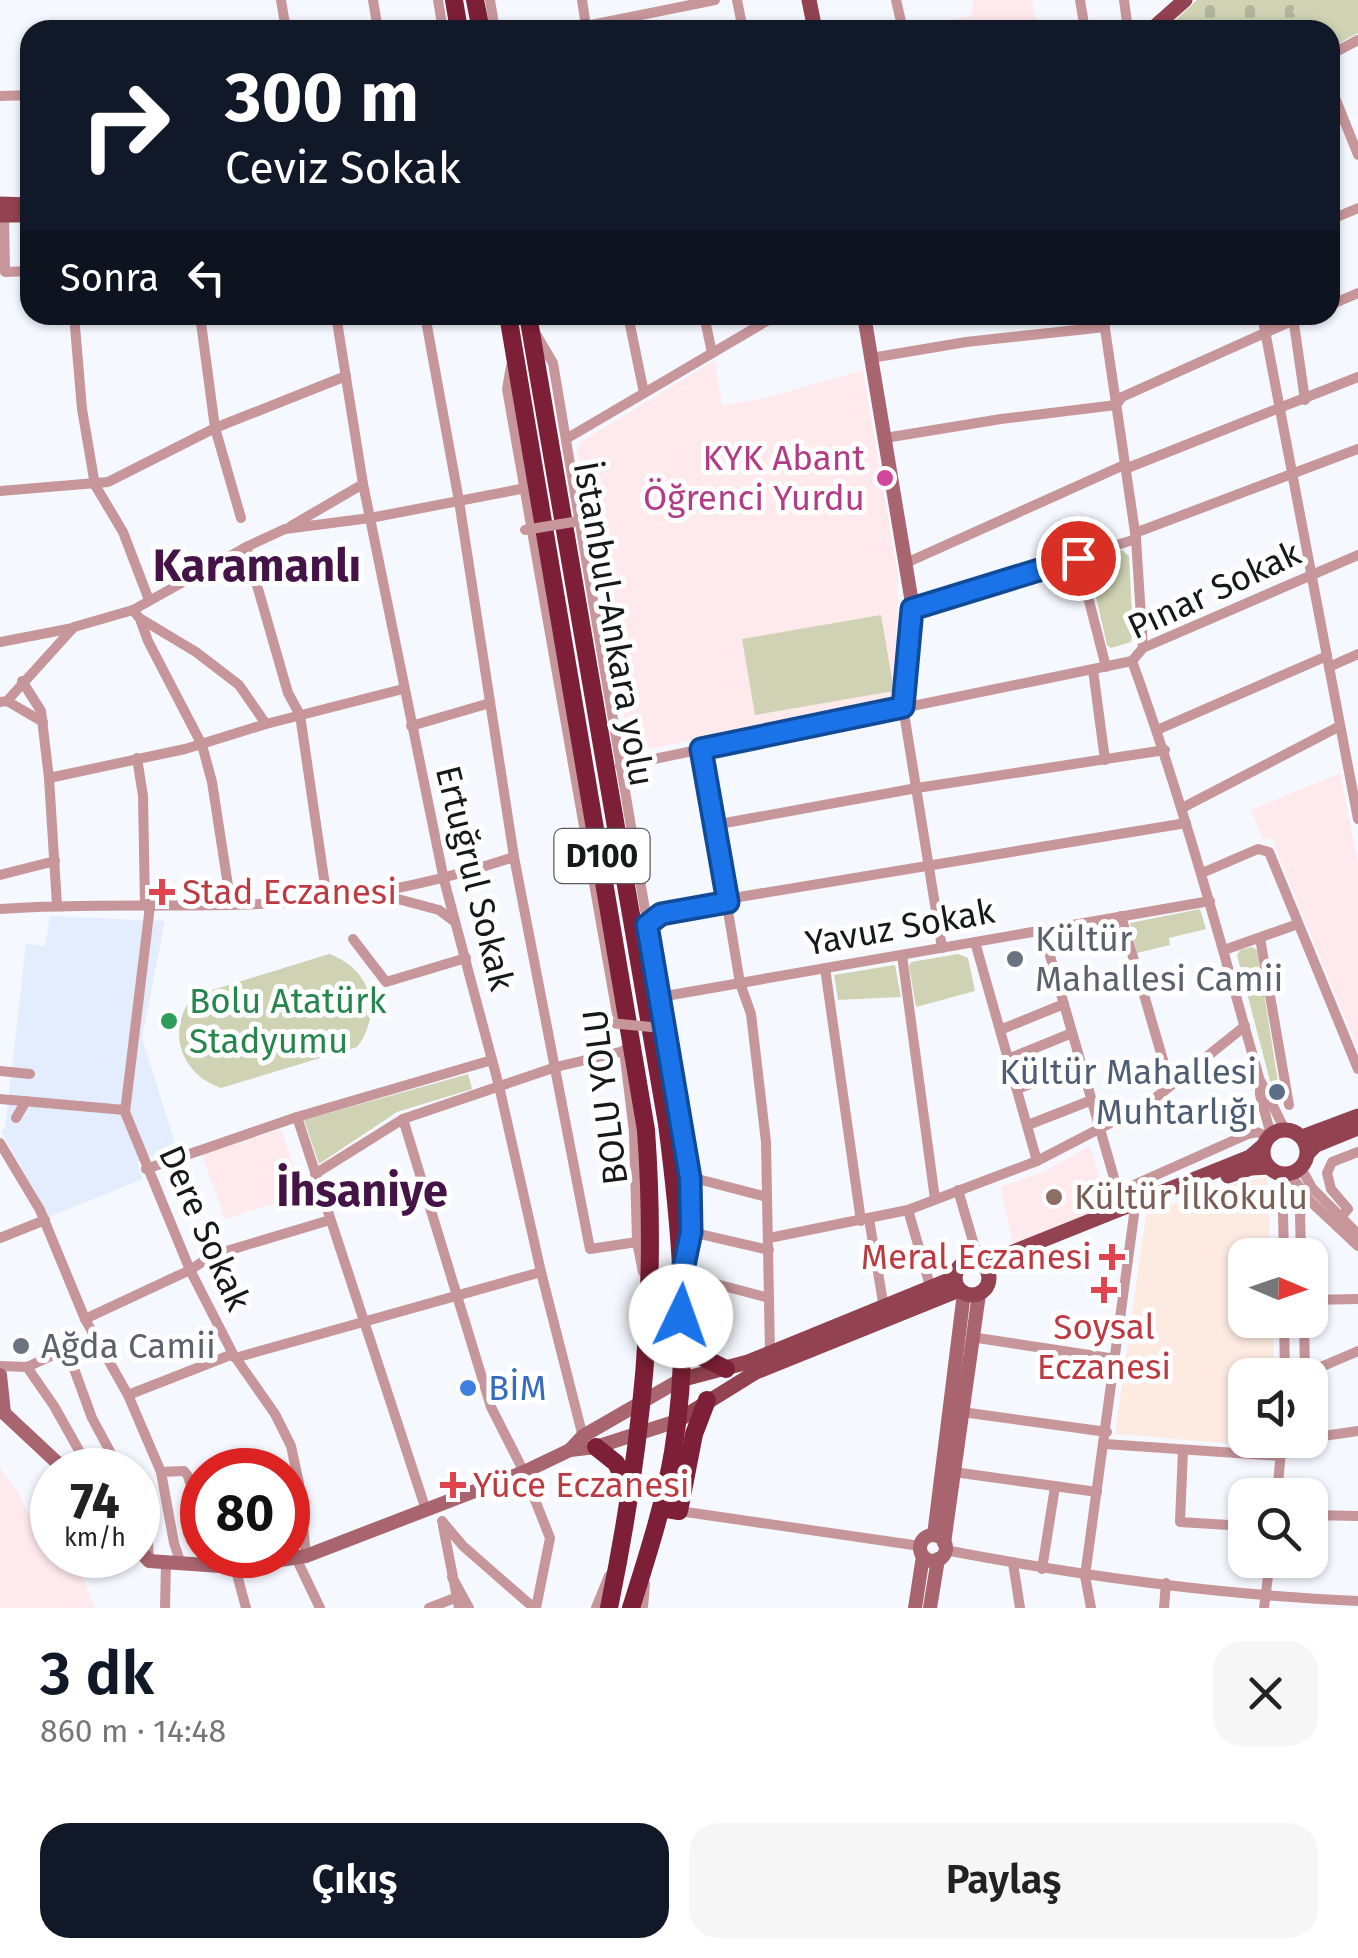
<!DOCTYPE html>
<html lang="tr">
<meta charset="utf-8">
<style>
:root{--surface:#fff;--page:#f6f6f6;--text:#222;--muted:#767676;--accent:#111827}
body{margin:0;font-family:"Fira Sans",sans-serif;background:var(--page);color:var(--text);height:100vh;display:flex;flex-direction:column;font-size:38px;white-space:nowrap}
*{box-sizing:border-box;margin:0}
p{font-size:32px;color:var(--muted)}
.icon{flex:none;width:55px;height:55px;fill:none;stroke:currentColor;stroke-width:2;stroke-linecap:round;stroke-linejoin:round}
.map{position:relative;height:1608px;overflow:hidden}
.details{display:flex;flex-direction:column;background:var(--surface);flex:1}
.details>*{flex:none}
.top-card{position:absolute;left:20px;top:20px;width:1320px;height:305px;border-radius:30px;box-shadow:0 2px 8px #0004;background:#111827;color:#fff;overflow:hidden}
.needle{width:65px;rotate:92deg}
.buttons{position:absolute;left:1228px;top:1238px;display:grid;gap:20px}
.buttons a{display:grid;place-items:center;width:100px;height:100px;border-radius:20px;background:var(--surface);box-shadow:0 2px 8px #0004;font-size:50px}
.speed{position:absolute;left:30px;top:1448px;display:flex;gap:20px;font-size:50px;font-weight:700;text-align:center}
.speed>*{display:grid;place-content:center;width:130px;height:130px;border-radius:50%;background:var(--surface);box-shadow:0 2px 8px #0004;line-height:1}
.speed small{font-size:25px;font-weight:400}
.speed .limit{border:15px solid #d22;background:#fff;color:#111}
.pin{position:absolute;display:grid;place-items:center;width:85px;height:85px;color:#fff;margin:-42px;border:5px solid #fff;border-radius:50%;box-shadow:0 2px 10px #0007}
.me{position:absolute;width:110px;margin:-55px;rotate:3deg;stroke-linejoin:round;filter:drop-shadow(0 0 8px #0008)}
.turn{display:flex;align-items:center;gap:35px;height:210px;padding:0 40px;font-size:45px}
.turn .icon{width:130px;height:130px;stroke-width:2.5}
.turn b{display:block;font-size:70px;line-height:85px}
.then{display:flex;align-items:center;height:95px;padding:0 40px;background:#0003;gap:20px;font-size:38px}
.round{display:grid;place-items:center;flex:none;width:105px;height:105px;border-radius:30px;background:var(--page)}
.summary{display:flex;align-items:center;justify-content:space-between;height:170px;padding:0 40px}
h1{font-size:60px;font-weight:600;line-height:75px;color:var(--accent)}
.action{display:flex;gap:20px;margin-top:auto;padding:20px 40px}
.action a{flex:1;height:115px;border-radius:30px;background:var(--accent);color:#fff;font-size:40px;font-weight:600;line-height:115px;text-align:center}
.action a+a{background:var(--page);color:var(--text)}
.map>svg:first-child{display:block}
.built{fill:#e3edfd}
.education{fill:#fee9ec}
.medical{fill:#fdebe1}
.cemetery{fill:url(#cemetery-stones)}
.park{fill:#cfd3b4}
.lines{fill:none;stroke-linecap:round;stroke-linejoin:round}
.street{stroke:#c6969b;stroke-width:10}
.secondary{stroke:#a9656f;stroke-width:14}
.primary{stroke:#924250;stroke-width:15}
.highway{stroke:#7d1f36;stroke-width:18}
.street-bridge{stroke:#c6969b;stroke-width:10}
.route-casing{stroke:#114b97;stroke-width:25}
.route{stroke:#1a73e8;stroke-width:18}
.hotel-dot{fill:#d1479c;stroke:#fff;stroke-width:4}
.health-dot{fill:#e0444e;stroke:#fff;stroke-width:4}
.worship-dot{fill:#6b7280;stroke:#fff;stroke-width:4}
.leisure-dot{fill:#2e9e5b;stroke:#fff;stroke-width:4}
.service-dot{fill:#5c6f8a;stroke:#fff;stroke-width:4}
.education-dot{fill:#8d6e63;stroke:#fff;stroke-width:4}
.shop-dot{fill:#3f7fe0;stroke:#fff;stroke-width:4}
.labels{text-anchor:middle;stroke-width:10;stroke-linejoin:round;paint-order:stroke}
.shield{fill:#fff;stroke:#5c5d60;stroke-width:2.5}
.shield-label{font-size:32px;font-weight:bold;fill:#16181c}
.hotel-label{font-size:35px;fill:#b23c85;stroke:#fff;text-anchor:end}
.street-label{font-size:35px;fill:#16181c;stroke:#fff}
.health-label{font-size:35px;fill:#be3a42;stroke:#fff;text-anchor:start}
.worship-label{font-size:35px;fill:#5b616d;stroke:#fff;text-anchor:start}
.leisure-label{font-size:35px;fill:#27864d;stroke:#fff;text-anchor:start}
.service-label{font-size:35px;fill:#4e5e75;stroke:#fff;text-anchor:end}
.education-label{font-size:35px;fill:#785e54;stroke:#fff;text-anchor:start}
.shop-label{font-size:35px;fill:#366cbe;stroke:#fff;text-anchor:start}
.district-label{font-size:45px;font-weight:bold;fill:#431445;stroke:#fff}
</style>
<div class="map">
<svg width="1358" height="1608" viewBox="0 0 1358 1608">
<defs>
<pattern id="cemetery-stones" width="16" height="16" patternUnits="userSpaceOnUse" patternTransform="scale(2.5)"><rect width="16" height="16" fill="#cfd3b4"/><path d="M2 7V4a2 2 0 0 1 4 0v3zM10 15v-3a2 2 0 0 1 4 0v3z" fill="#b1b49a"/></pattern>
</defs>
<rect width="100%" height="100%" fill="#f5f9ff"/>
<polygon class="built" points="50,916 165,921 142,1038 176,1147 137,1162 143,1179 49,1217 1,1131 5,1128 26,944 45,946"/>
<g class="education">
<polygon points="973,0 1032,0 1039,30 913,30 972,15"/>
<polygon points="715,360 722,405 765,398 863,370 898,576 895,693 888,698 631,753 577,451 582,441"/>
<polygon points="1340,773 1358,865 1358,1050 1271,837 1263,840 1251,810"/>
<polygon points="281,1129 303,1194 225,1219 202,1155"/>
<polygon points="1090,1146 1108,1207 1013,1244 1001,1187 1045,1171"/>
<polygon points="0,1468 18,1492 47,1551 52,1548 52,1555 73,1555 95,1608 0,1608"/>
</g>
<polygon class="medical" points="1267,1177 1271,1255 1245,1255 1245,1320 1273,1320 1274,1375 1245,1375 1245,1440 1273,1440 1272,1447 1115,1434 1146,1214 1227,1185"/>
<polygon class="cemetery" points="1197,0 1300,0 1293,11 1303,30 1165,30"/>
<g class="park">
<polygon points="1300,0 1358,0 1358,33 1330,48 1330,30 1303,30 1293,11"/>
<polygon points="1122,550 1129,556 1133,631 1131,642 1111,648 1107,645 1089,566 1091,561"/>
<polygon points="881,615 894,691 755,715 742,639"/>
<polygon points="1200,909 1206,929 1169,938 1170,945 1137,953 1130,923"/>
<polygon points="1252,947 1257,950 1280,1094 1274,1096 1237,955 1240,950"/>
<path d="M329,954c41,14 55,58 28,93l-136,41c-41,-14 -55,-58 -28,-92z"/>
<polygon points="958,954 968,958 975,991 916,1007 909,966 911,962"/>
<polygon points="895,965 901,997 838,1000 834,975"/>
<polygon points="468,1074 472,1089 397,1112 319,1164 304,1120"/>
</g>
<g class="lines">
<g class="street">
<polyline points="281,0 286,30"/>
<polyline points="373,0 378,30"/>
<polyline points="438,0 442,24 447,30"/>
<polyline points="490,0 495,30"/>
<polyline points="582,0 586,26 715,0"/>
<polyline points="737,0 743,30"/>
<polyline points="896,0 903,30"/>
<polyline points="1080,0 1085,30"/>
<polyline points="1124,0 1128,30"/>
<polyline points="1330,55 1358,40"/>
<polyline points="1330,85 1358,155"/>
<polyline points="0,96 30,95"/>
<polyline points="4,215 5,272 30,271"/>
<polyline points="1330,220 1358,208"/>
<polyline points="1330,305 1358,293"/>
<polyline points="74,315 82,409 95,485 123,532 149,600"/>
<polyline points="200,315 215,428 241,518"/>
<polyline points="336,315 363,484 444,880 499,1086 541,1272 584,1441"/>
<polyline points="425,315 459,501 514,857 590,1249 637,1242"/>
<polyline points="628,315 644,393"/>
<polyline points="704,315 712,353"/>
<polyline points="1103,315 1136,539 1143,648"/>
<polyline points="1262,315 1358,819"/>
<polyline points="1293,317 1305,400"/>
<polyline points="536,334 553,363 690,1177 691,1232 686,1255"/>
<polyline points="871,358 966,342 1105,327"/>
<polyline points="511,366 507,389 617,1014"/>
<polyline points="885,438 1001,419 1116,405 1122,397 1305,315"/>
<polyline points="566,439 777,315"/>
<polyline points="1125,469 1358,377"/>
<polyline points="0,491 108,482 215,428 346,376"/>
<polyline points="291,526 363,484"/>
<polyline points="1135,533 1358,449"/>
<polyline points="246,547 288,693 300,715 327,899"/>
<polyline points="1078,558 1106,667"/>
<polyline points="906,563 1124,465"/>
<polyline points="913,609 1136,539"/>
<polyline points="133,610 140,619 148,641 202,745 212,782 231,905"/>
<polyline points="141,619 196,652 239,685 266,724"/>
<polyline points="0,642 73,628"/>
<path d="M1132,661c50,138 88,279 128,420v14l11,40"/>
<polyline points="1329,667 1358,654"/>
<polyline points="1093,670 1105,760"/>
<polyline points="22,681 41,711 49,778 57,905"/>
<polyline points="7,701 43,722"/>
<polyline points="0,702 7,701 74,627 133,610 246,547 285,529 370,518 526,488"/>
<polyline points="903,707 942,948"/>
<polyline points="411,726 490,703"/>
<polyline points="1157,730 1327,656"/>
<polyline points="701,749 740,983 751,1014 766,1142 770,1354"/>
<polyline points="137,758 143,796 145,906"/>
<polyline points="620,766 1132,661 1143,648 1358,555"/>
<polyline points="49,778 185,749 266,724 403,689"/>
<polyline points="1182,808 1340,726"/>
<polyline points="714,825 917,788 1165,750"/>
<polyline points="1202,873 1258,849 1269,852 1358,1069"/>
<polyline points="0,875 55,861"/>
<polyline points="379,894 439,910 455,922"/>
<polyline points="727,899 1186,823"/>
<polyline points="150,906 125,1112 190,1270 233,1354 275,1414 291,1446 299,1483 306,1556"/>
<path d="M0,909c109,-8 219,2 328,-10 64,-7 125,-22 186,-42"/>
<polyline points="1121,916 1170,1084"/>
<polyline points="647,925 661,914 728,903"/>
<polyline points="1042,928 1123,1209"/>
<polyline points="1260,938 1289,1105"/>
<polyline points="353,939 386,982 466,958"/>
<polyline points="975,942 1037,1161"/>
<polyline points="1224,950 1298,924"/>
<polyline points="902,955 935,1199"/>
<polyline points="825,968 861,1221"/>
<polyline points="660,997 1210,901"/>
<polyline points="1000,1030 1064,1004"/>
<polyline points="624,1050 634,1132 637,1242 643,1272"/>
<polyline points="1008,1059 1072,1033"/>
<polyline points="0,1071 30,1074"/>
<polyline points="1261,1082 1285,1130"/>
<polyline points="1017,1089 1081,1065"/>
<polyline points="0,1099 125,1110"/>
<polyline points="297,1117 426,1510"/>
<polyline points="16,1118 26,1101"/>
<polyline points="403,1119 491,1407 524,1472 550,1538 536,1608"/>
<polyline points="1028,1125 1092,1100"/>
<polyline points="0,1143 40,1210 85,1319 128,1395 161,1472 174,1543 181,1564"/>
<polyline points="1301,1168 1312,1188 1358,1234"/>
<polyline points="146,1169 297,1117 492,1060"/>
<polyline points="315,1174 403,1119 556,1067 624,1051"/>
<polyline points="1282,1174 1284,1255"/>
<polyline points="1290,1174 1309,1200 1358,1246"/>
<polyline points="690,1177 767,1197"/>
<polyline points="958,1190 979,1262"/>
<polyline points="1118,1192 1248,1134 1257,1132 1269,1137"/>
<polyline points="908,1210 931,1289"/>
<polyline points="1341,1217 1348,1209 1331,1189 1327,1173 1332,1162 1358,1152"/>
<polyline points="869,1219 884,1308"/>
<polyline points="691,1232 769,1250"/>
<polyline points="0,1238 45,1220"/>
<polyline points="769,1238 908,1210 1037,1161 1149,1103 1245,1026"/>
<polyline points="1301,1255 1300,1214 1309,1200"/>
<polyline points="682,1272 682,1275 769,1298"/>
<polyline points="1310,1300 1358,1299"/>
<polyline points="85,1319 190,1270 213,1255 330,1220"/>
<polyline points="1284,1320 1285,1375"/>
<polyline points="1304,1320 1305,1374"/>
<polyline points="971,1337 1116,1359"/>
<polyline points="66,1347 92,1418 120,1470"/>
<polyline points="235,1358 541,1272"/>
<polyline points="0,1366 27,1367 95,1336"/>
<polyline points="27,1367 54,1406 90,1470"/>
<polyline points="1302,1375 1358,1351"/>
<polyline points="128,1395 233,1354"/>
<polyline points="962,1412 1107,1432"/>
<polyline points="1310,1438 1358,1431"/>
<polyline points="1282,1443 1300,1440"/>
<polyline points="1105,1444 1280,1456"/>
<polyline points="1183,1450 1180,1522 1245,1526"/>
<polyline points="161,1472 184,1471 188,1476 202,1521"/>
<polyline points="954,1472 1097,1492"/>
<polyline points="1277,1495 1282,1440"/>
<polyline points="679,1511 920,1546"/>
<polyline points="138,1515 148,1543 149,1560"/>
<polyline points="1310,1515 1358,1516"/>
<polyline points="442,1521 463,1546 534,1608"/>
<polyline points="443,1526 459,1608"/>
<path d="M945,1550c136,26 274,45 413,51"/>
<polyline points="296,1558 320,1608"/>
<polyline points="1013,1563 1020,1608"/>
<polyline points="235,1567 246,1608"/>
<polyline points="1042,1569 1055,1487"/>
<polyline points="452,1577 469,1608"/>
<polyline points="165,1608 166,1563"/>
<polyline points="429,1608 455,1598"/>
<polyline points="596,1608 609,1576"/>
<polyline points="643,1608 645,1584"/>
<polyline points="1091,1608 1085,1576 1134,1215"/>
<polyline points="1164,1608 1166,1583"/>
<polyline points="1264,1608 1270,1560"/>
</g>
<g class="secondary">
<polyline points="561,30 586,26 587,30"/>
<polyline points="864,315 913,609 903,707"/>
<polyline points="0,1375 4,1413"/>
<polyline points="4,1413 65,1470"/>
<polyline points="570,1450 596,1447 677,1421"/>
<polyline points="934,1535 964,1293"/>
<circle cx="933" cy="1548" r="13"/>
<polyline points="944,1543 979,1294"/>
<polyline points="138,1548 149,1561 235,1567 306,1556 524,1472 570,1450 583,1436 680,1380"/>
<polyline points="915,1608 923,1556"/>
<polyline points="930,1608 938,1559"/>
</g>
<g class="primary">
<polyline points="809,0 815,30"/>
<polyline points="1151,30 1185,0"/>
<polyline points="0,204 30,205"/>
<polyline points="0,215 30,215"/>
<circle cx="1285" cy="1152" r="22"/>
<polyline points="1302,1137 1358,1116"/>
<polyline points="1308,1153 1316,1145 1358,1128"/>
<polyline points="1228,1176 1251,1168 1269,1167"/>
<circle cx="972" cy="1278" r="17"/>
<polyline points="983,1264 1250,1157 1264,1145"/>
<polyline points="680,1380 748,1362 954,1278"/>
<polyline points="677,1421 756,1372 959,1290"/>
</g>
<g class="highway">
<polyline points="454,0 459,30"/>
<polyline points="475,0 481,30"/>
<path d="M508,315l138,815c12,165 -4,317 -37,478"/>
<path d="M528,315l139,809c14,107 24,220 6,328 -9,53 -26,105 -42,156"/>
<polyline points="683,1319 702,1357 726,1369"/>
<polyline points="596,1447 616,1463 631,1493"/>
<polyline points="661,1508 679,1511 694,1434 707,1400"/>
</g>
<g class="street-bridge">
<polyline points="525,530 585,520"/>
<polyline points="610,1023 672,1029"/>
</g>
</g>
<g class="lines">
<g class="route-casing">
<polyline id="route" points="681,1316 682,1275 691,1232 690,1178 647,925 661,914 728,902 701,749 903,707 912,609 1078,558"/>
</g>
<use href="#route" class="route"/>
</g>
<circle class="hotel-dot" cx="885" cy="478" r="10"/>
<g class="health-dot">
<path d="M157 877h10v10h10v10h-10v10h-10v-10h-10v-10h10z"/>
<path d="M1107 1242h10v10h10v10h-10v10h-10v-10h-10v-10h10z"/>
<path d="M1099 1275h10v10h10v10h-10v10h-10v-10h-10v-10h10z"/>
<path d="M448 1470h10v10h10v10h-10v10h-10v-10h-10v-10h10z"/>
</g>
<g class="worship-dot">
<circle cx="1015" cy="959" r="10"/>
<circle cx="21" cy="1346" r="10"/>
</g>
<circle class="leisure-dot" cx="169" cy="1021" r="10"/>
<circle class="service-dot" cx="1277" cy="1092" r="10"/>
<circle class="education-dot" cx="1054" cy="1197" r="10"/>
<circle class="shop-dot" cx="468" cy="1388" r="10"/>
<g class="labels">
<rect class="shield" x="554.5" y="829" width="95" height="54" rx="8"/>
<g class="shield-label">
<text x="602" y="867">D100</text>
</g>
<g class="hotel-label">
<text x="865" y="470">KYK Abant<tspan x="865" dy="40">Öğrenci Yurdu</tspan></text>
</g>
<g class="street-label">
<text transform="translate(1214 590) rotate(-25)" y="12">Pınar Sokak</text>
<text transform="translate(614 624) rotate(80)" y="12">İstanbul-Ankara yolu</text>
<text transform="translate(475 878) rotate(76)" y="12">Ertuğrul Sokak</text>
<text transform="translate(900 927) rotate(-10)" y="12">Yavuz Sokak</text>
<text transform="translate(605 1097) rotate(-97)" y="12">BOLU YOLU</text>
<text transform="translate(205 1228) rotate(66)" y="12">Dere Sokak</text>
</g>
<g class="health-label">
<text x="182" y="904">Stad Eczanesi</text>
<text x="1092" y="1269" text-anchor="end">Meral Eczanesi</text>
<text x="1104" y="1339" text-anchor="middle">Soysal<tspan x="1104" dy="40">Eczanesi</tspan></text>
<text x="473" y="1497">Yüce Eczanesi</text>
</g>
<g class="worship-label">
<text x="1035" y="951">Kültür<tspan x="1035" dy="40">Mahallesi Camii</tspan></text>
<text x="41" y="1358">Ağda Camii</text>
</g>
<g class="leisure-label">
<text x="189" y="1013">Bolu Atatürk<tspan x="189" dy="40">Stadyumu</tspan></text>
</g>
<g class="service-label">
<text x="1257" y="1084">Kültür Mahallesi<tspan x="1257" dy="40">Muhtarlığı</tspan></text>
</g>
<g class="education-label">
<text x="1074" y="1209">Kültür İlkokulu</text>
</g>
<g class="shop-label">
<text x="488" y="1400">BİM</text>
</g>
<g class="district-label">
<text x="257" y="581">Karamanlı</text>
<text x="362" y="1206">İhsaniye</text>
</g>
</g>
</svg>
<div class="buttons">
<a><svg class="needle" viewBox="-14 -14 28 28"><path d="M0-13l5 13h-10z" fill="#e53935"/><path d="M0 13l5-13h-10z" fill="#767676"/></svg></a>
<a><svg class="icon" aria-label="sound" viewBox="0 0 24 24"><path d="M4 9h4l5-4v14l-5-4H4zM17 9q2 3 0 6"/></svg></a>
<a><svg class="icon" aria-label="search" viewBox="0 0 24 24"><circle cx="10" cy="10" r="6"/><path d="M15 15l6 6"/></svg></a>
</div>
<div class="speed"><div>74<small>km/h</small></div><div class="limit">80</div></div>
<div class="pin" style="left:1078px;top:558px;background:#d93025"><svg class="icon" aria-label="arrive" viewBox="0 0 24 24"><path d="M6 21V4h12l-3 4 3 4H6"/></svg></div>
<svg class="me" style="left:681px;top:1316px" viewBox="-20 -20 40 40"><circle r="19" fill="#fff"/><path d="M0-13L10 11 0 6-10 11z" fill="#1a73e8"/></svg>
<div class="top-card">
<div class="turn"><svg class="icon" aria-label="right" viewBox="0 0 24 24"><path d="M7 20v-9h11M14 6l5 5-5 5"/></svg><div><b>300 m</b>Ceviz Sokak</div></div>
<div class="then">Sonra<svg class="icon" aria-label="left" viewBox="0 0 24 24"><path d="M17 20v-9H6M10 6l-5 5 5 5"/></svg></div>
</div>
</div>
<section class="details">
<div class="summary"><div><h1>3 dk</h1><p>860 m · 14:48</p></div><a class="round"><svg class="icon" aria-label="close" viewBox="0 0 24 24"><path d="M6 6l12 12M18 6L6 18"/></svg></a></div>
<div class="action"><a>Çıkış</a><a>Paylaş</a></div>
</section>
